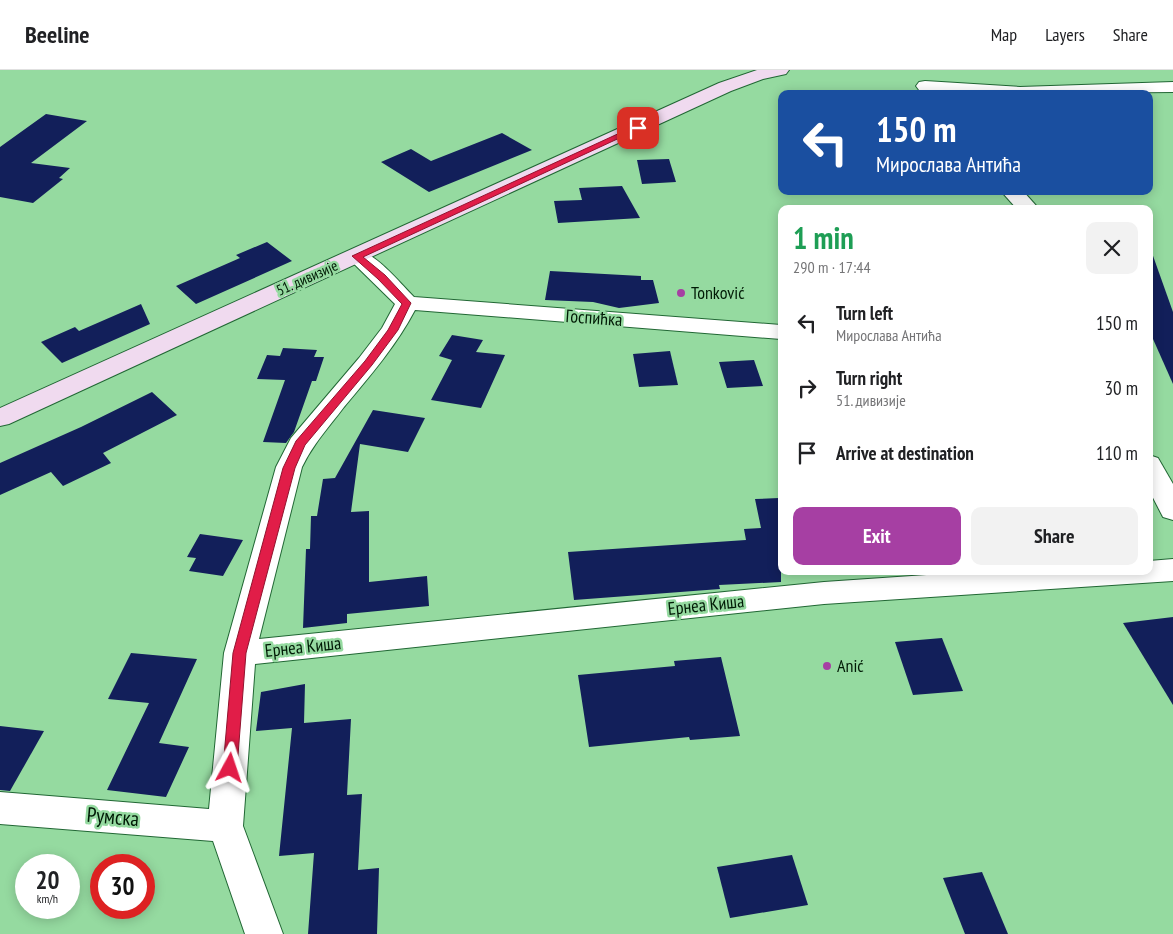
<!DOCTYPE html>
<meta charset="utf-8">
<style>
:root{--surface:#fff;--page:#f2f2f2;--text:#202124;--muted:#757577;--line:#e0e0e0;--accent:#a63fa3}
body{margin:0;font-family:"PT Sans Narrow",sans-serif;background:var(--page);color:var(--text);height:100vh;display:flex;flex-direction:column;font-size:19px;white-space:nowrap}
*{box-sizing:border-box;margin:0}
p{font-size:16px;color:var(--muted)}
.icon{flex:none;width:28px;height:28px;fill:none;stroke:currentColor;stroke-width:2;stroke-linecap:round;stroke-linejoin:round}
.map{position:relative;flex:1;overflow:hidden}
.panel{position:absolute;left:778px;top:135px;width:375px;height:370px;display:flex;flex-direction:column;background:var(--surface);border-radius:10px;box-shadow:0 2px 12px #0003}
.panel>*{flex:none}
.top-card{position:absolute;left:778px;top:20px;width:375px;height:105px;border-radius:10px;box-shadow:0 2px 12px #0003;background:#1a4fa0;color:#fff;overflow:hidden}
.speed{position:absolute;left:15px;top:784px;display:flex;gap:10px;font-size:25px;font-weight:700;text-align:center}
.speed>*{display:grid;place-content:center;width:65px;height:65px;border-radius:50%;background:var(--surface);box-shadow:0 2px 12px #0003;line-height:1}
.speed small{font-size:12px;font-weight:400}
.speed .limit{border:8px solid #d22;background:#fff;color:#111}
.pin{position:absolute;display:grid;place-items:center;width:42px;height:42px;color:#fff;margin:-21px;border-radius:10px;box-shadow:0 2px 8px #0006}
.me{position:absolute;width:55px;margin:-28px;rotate:5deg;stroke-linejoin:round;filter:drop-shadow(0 0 4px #0008)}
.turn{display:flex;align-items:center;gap:18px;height:105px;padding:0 15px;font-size:22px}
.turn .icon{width:65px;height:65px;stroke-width:2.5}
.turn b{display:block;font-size:35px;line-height:42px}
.round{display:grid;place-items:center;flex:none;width:52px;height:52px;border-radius:10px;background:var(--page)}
.summary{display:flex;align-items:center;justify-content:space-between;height:85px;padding:0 15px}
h1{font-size:30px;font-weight:700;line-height:38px;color:#1e9e55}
.button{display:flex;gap:10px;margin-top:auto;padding:10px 15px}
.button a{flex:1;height:58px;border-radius:10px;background:var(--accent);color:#fff;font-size:20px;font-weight:700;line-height:58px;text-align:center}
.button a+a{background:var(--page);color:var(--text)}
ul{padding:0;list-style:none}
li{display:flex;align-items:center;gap:15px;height:65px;padding:0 15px}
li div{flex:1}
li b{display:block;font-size:19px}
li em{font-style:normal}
header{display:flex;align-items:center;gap:30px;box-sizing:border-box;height:70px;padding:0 25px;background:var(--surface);border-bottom:1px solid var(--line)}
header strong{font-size:24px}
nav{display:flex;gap:28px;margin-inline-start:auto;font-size:18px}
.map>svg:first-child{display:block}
.building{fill:#121f5a}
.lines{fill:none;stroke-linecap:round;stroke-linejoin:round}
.street-casing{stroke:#216734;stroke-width:2}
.secondary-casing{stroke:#216734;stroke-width:2}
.street{fill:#fff;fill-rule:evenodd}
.secondary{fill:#f0daef;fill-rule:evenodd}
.route{fill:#e11d48;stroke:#92132f}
.poi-dot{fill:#a63fa3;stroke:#95daa0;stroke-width:2}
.labels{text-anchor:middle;stroke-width:5;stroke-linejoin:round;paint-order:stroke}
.far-street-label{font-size:15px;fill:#001a05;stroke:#95daa0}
.poi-label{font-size:18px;fill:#001a05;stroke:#95daa0;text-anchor:start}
.street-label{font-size:18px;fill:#001a05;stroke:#95daa0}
.near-street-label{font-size:21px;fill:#001a05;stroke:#95daa0}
</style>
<header>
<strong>Beeline</strong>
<nav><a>Map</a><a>Layers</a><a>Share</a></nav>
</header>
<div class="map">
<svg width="1173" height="864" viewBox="0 0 1173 864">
<rect width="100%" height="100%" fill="#95daa0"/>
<g class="building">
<polygon points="46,44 87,51 31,93 70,98 59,108 63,109 33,133 0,127 0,77"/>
<polygon points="502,63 532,80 429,122 381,92 411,79 431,91"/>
<polygon points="669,89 676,112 642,114 637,90"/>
<polygon points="622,116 640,148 558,153 554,131 582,130 579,118"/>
<polygon points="267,172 292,191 196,234 176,216 240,188 236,185"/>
<polygon points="1149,183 1152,183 1173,242 1173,314 1149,260"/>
<polygon points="550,201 641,206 641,210 653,210 659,233 619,238 593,232 545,230"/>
<polygon points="141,234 150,254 62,293 41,272 75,257 79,261"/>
<polygon points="452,265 483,270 476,282 505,285 481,338 431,330 452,290 439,286"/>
<polygon points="283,278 317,280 314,287 324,287 316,311 312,311 294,362 286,373 263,372 285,310 257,309 267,285 280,286"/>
<polygon points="670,281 678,315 639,317 633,284"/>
<polygon points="754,290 763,316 727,318 719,292"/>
<polygon points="152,322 177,345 103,383 111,393 63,416 51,402 0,425 0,393 81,357"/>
<polygon points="373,340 425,348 408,382 360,374 351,442 369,441 369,512 427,506 429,536 347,544 347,553 303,558 306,479 310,479 311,446 317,446 323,409 335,408"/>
<polygon points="779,428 781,438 781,512 719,515 720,519 574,530 568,482 746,470 744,459 761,458 755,429"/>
<polygon points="200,464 243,470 223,506 189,501 196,488 187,487"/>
<polygon points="1173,547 1173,635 1123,553"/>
<polygon points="942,568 963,621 913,625 895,572"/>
<polygon points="131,583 197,589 159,673 189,677 166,727 107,720 149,633 108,629"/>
<polygon points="721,587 740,666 690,670 689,667 589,677 578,605 675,596 674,591"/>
<polygon points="305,614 304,653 351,649 347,725 362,724 358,800 379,798 377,864 308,864 314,783 279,786 292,658 256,661 261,622"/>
<polygon points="0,656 44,661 10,721 0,720"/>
<polygon points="792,785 808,835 730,848 717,797"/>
<polygon points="982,802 1008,864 965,864 943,808"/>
</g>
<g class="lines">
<g class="street-casing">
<g id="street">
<polygon points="925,11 1020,17 1173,12 1173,22 964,24 919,20 916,16 919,12"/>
<polygon points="1001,121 1023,121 1039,139 1017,139"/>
<path d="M357,180c20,4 42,32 57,47l367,28v14l-366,-29c-19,36 -45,66 -71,97 -15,20 -31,37 -42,60l-43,172 565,-57 161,-11h164v-10l24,-2v22l-349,23 -569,60 -12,162 40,108h-38l-32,-93 -213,-17v-32l209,17 15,-156 52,-186 15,-29 68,-80 23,-30 13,-24 -49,-48 3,-5z"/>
<polygon points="1149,385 1158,388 1173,414 1173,450 1163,447 1149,420"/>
</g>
</g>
<g class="secondary-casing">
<polygon id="secondary" points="757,0 789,0 786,4 763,9 731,21 9,354 0,356 0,338 719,13"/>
</g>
<use href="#street" class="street"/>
<use href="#secondary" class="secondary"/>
</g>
<polygon class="route" points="635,56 641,58 363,187 385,205 411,233 398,260 372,295 305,375 295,398 246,583 237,698 235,703 230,705 225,703 223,698 233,583 283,398 296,371 365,291 388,260 402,234 378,209 352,186"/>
<g class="poi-dot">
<circle cx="681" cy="223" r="5"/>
<circle cx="827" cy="596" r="5"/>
</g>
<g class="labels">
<g class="far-street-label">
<text transform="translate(307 208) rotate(-24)" y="5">51. дивизије</text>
</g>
<g class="poi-label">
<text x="691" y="229">Tonković</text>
<text x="837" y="602">Anić</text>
</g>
<g class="street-label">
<text transform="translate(594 248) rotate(4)" y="6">Госпићка</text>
<text transform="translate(706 535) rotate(-6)" y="6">Ернеа Киша</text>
<text transform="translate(303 577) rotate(-6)" y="6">Ернеа Киша</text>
</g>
<g class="near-street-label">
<text transform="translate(113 747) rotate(5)" y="7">Румска</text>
</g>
</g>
</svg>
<div class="speed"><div>20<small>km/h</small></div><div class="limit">30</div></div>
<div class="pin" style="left:638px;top:58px;background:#d93025"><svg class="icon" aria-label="arrive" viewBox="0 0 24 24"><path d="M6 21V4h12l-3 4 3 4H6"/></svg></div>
<svg class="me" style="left:230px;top:698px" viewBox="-20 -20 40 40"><path d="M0-17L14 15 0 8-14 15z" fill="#e11d48" stroke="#fff" stroke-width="4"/></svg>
<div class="top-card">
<div class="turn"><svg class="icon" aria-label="left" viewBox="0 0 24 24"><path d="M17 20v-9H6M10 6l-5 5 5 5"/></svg><div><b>150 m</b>Мирослава Антића</div></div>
</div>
<section class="panel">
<div class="summary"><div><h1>1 min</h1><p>290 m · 17:44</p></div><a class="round"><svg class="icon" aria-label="close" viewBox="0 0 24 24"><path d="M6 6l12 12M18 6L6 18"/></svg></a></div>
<ul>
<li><svg class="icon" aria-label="left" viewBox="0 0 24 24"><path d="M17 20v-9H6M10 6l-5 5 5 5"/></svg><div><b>Turn left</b><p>Мирослава Антића</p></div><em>150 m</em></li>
<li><svg class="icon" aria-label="right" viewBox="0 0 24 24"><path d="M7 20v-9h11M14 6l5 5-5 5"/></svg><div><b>Turn right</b><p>51. дивизије</p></div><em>30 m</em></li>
<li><svg class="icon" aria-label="arrive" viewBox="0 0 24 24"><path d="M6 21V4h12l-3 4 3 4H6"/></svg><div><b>Arrive at destination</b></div><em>110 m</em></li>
</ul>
<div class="button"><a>Exit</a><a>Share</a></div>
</section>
</div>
